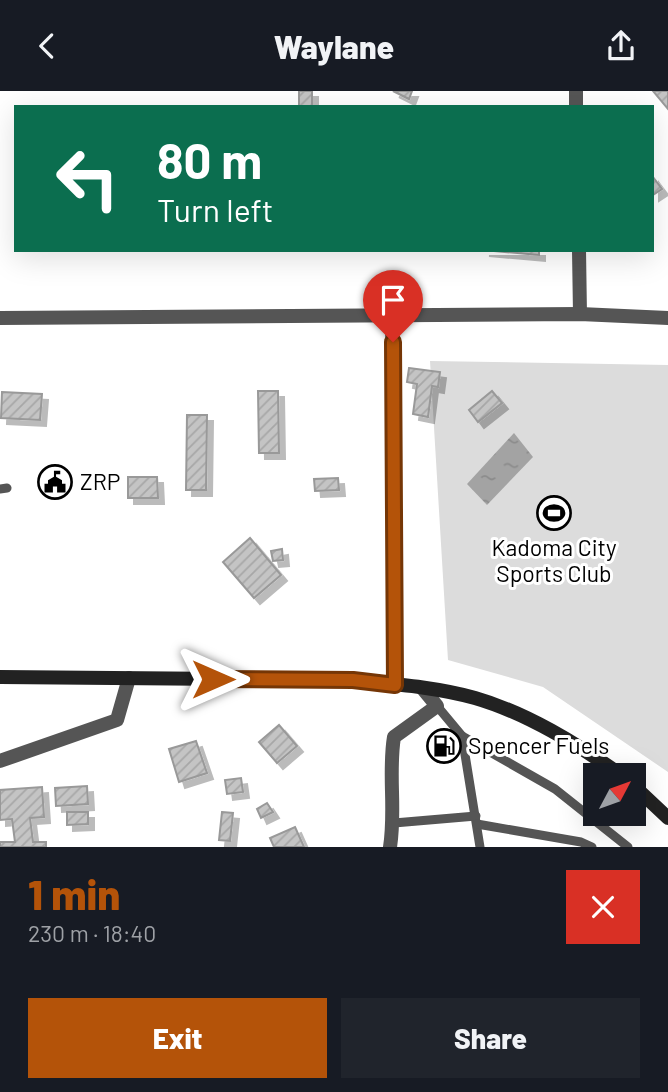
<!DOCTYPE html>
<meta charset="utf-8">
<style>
:root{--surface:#171b24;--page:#20242c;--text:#f1f3f6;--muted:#9ea1a6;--accent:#b45309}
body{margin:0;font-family:Barlow,sans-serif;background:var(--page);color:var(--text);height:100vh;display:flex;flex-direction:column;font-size:26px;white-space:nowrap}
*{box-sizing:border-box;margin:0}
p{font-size:23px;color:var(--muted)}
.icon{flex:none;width:38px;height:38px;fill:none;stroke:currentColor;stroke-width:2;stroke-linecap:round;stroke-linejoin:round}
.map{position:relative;height:756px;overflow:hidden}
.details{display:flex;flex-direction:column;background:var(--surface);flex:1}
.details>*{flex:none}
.hud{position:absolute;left:14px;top:14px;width:640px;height:147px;border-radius:0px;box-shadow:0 7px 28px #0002;background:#0b6e4f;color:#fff;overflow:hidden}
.needle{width:46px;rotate:49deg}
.controls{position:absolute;left:583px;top:672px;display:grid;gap:14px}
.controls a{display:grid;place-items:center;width:63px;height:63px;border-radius:0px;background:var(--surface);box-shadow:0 7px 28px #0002;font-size:35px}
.pin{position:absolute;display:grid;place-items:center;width:60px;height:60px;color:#fff;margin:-72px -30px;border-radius:50% 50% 50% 0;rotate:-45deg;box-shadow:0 0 7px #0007}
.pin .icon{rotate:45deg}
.me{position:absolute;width:77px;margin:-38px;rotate:90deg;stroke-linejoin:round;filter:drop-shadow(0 0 5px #0008)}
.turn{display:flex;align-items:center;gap:24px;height:147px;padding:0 28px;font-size:32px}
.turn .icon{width:91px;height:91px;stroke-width:2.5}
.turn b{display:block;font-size:49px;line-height:60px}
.round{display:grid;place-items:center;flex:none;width:74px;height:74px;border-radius:0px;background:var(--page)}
.head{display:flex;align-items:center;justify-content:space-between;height:119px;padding:0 28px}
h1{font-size:42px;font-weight:800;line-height:52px;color:var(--accent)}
.cta{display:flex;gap:14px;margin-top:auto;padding:14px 28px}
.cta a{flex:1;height:80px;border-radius:0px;background:var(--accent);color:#fff;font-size:28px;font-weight:800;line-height:80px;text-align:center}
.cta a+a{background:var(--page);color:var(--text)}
header{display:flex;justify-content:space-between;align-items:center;height:91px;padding:0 28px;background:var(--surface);font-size:32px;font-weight:800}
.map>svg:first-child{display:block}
.green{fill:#dcdcdc}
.water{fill:url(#water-ripples)}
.building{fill:url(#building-hatch);stroke:#999;stroke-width:2;filter:url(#shadow)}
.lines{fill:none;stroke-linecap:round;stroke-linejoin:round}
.lane{stroke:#555;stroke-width:9}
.street{stroke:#555;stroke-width:14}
.secondary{stroke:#222;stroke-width:14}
.route-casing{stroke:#753606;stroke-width:18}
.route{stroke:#b45309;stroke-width:12}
.labels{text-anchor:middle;stroke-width:6;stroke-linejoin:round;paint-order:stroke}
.poi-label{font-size:23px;fill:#000;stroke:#fff;text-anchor:start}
</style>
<header><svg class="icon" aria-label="back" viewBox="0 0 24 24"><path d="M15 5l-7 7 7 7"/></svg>Waylane<svg class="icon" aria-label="share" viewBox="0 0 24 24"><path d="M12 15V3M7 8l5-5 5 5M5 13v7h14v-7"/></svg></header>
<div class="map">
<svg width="668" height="756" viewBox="0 0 668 756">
<defs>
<pattern id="water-ripples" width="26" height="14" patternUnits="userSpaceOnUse" patternTransform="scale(1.75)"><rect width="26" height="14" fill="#a3a3a3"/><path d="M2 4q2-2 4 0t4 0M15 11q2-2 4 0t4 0" fill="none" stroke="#8b8b8b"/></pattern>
<pattern id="building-hatch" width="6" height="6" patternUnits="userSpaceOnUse" patternTransform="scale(1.75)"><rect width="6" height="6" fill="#c4c4c4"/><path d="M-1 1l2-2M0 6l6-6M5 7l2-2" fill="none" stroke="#a7a7a7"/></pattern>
<filter id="shadow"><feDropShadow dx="6" dy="6" stdDeviation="0" flood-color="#0004"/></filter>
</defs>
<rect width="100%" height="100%" fill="#fff"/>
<polygon class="green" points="430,270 668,274 668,681 543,596 448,569"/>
<polygon class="water" points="514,342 533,366 487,414 467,393"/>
<g class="building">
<rect x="299" y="0" width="13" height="16"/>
<polygon points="393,0 412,0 409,8"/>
<polygon points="653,0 668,0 668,18"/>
<polygon points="653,86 662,98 653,104"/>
<polygon points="483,159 539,159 539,164"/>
<polygon points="409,277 440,281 438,296 432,295 428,326 413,323 417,293 407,291"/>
<polygon points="258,300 278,300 279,362 259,362"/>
<polygon points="492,300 502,312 478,331 469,319"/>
<polygon points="2,301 42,303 40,329 1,327"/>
<polygon points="187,324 207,324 206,399 186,399"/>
<polygon points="128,386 157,386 158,407 128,407"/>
<polygon points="338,387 339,399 315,400 314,388"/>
<polygon points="250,447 281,484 254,507 223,471"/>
<polygon points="282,458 283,469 273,470 271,460"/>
<polygon points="279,634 297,655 277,672 259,651"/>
<polygon points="196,650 207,682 179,691 169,658"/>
<polygon points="241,687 243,701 227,703 225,689"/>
<polygon points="87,695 88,713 56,715 55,697"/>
<polygon points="42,696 44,726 30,727 33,751 46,751 46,756 0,756 0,751 15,751 12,728 0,729 0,699"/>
<polygon points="267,712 273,721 261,727 257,718"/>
<polygon points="67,721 88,721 88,733 67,734"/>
<polygon points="222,721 233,722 230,750 219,749"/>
<polygon points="295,736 304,756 274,756 270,747"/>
</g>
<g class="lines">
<g class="lane">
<polyline points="0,398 7,397"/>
<polyline points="437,615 462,645 480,756"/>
<polyline points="462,645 555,698 628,756"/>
<polyline points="394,732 476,725"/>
<polyline points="477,733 581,751 592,756"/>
</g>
<g class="street">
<polyline points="576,0 576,16"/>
<polyline points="579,159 580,223"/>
<polyline points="392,224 395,594"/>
<polyline points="0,227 580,223 668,227"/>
<polyline points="0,670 117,629 129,587"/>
<path d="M390,756c6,-37 -2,-74 4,-110l43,-31 -14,-17"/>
</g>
<g class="secondary">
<path d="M0,586l353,3c40,4 83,7 122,18 52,15 102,46 146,77"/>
<polyline points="634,695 668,727"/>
</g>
</g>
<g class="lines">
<g class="route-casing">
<polyline id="route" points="213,588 353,589 395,594 393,251"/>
</g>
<use href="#route" class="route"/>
</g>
<defs>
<g id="civic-ring" transform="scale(1.75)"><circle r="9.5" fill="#fff" stroke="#000" stroke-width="1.5"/><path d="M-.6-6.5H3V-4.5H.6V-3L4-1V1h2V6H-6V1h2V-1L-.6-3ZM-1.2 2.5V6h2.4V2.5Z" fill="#000"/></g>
<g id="stadium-ring" transform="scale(1.75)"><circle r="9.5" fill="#fff" stroke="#000" stroke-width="1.5"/><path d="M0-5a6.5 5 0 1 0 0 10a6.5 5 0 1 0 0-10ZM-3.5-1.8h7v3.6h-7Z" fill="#000"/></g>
<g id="fuel-ring" transform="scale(1.75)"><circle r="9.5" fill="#fff" stroke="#000" stroke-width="1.5"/><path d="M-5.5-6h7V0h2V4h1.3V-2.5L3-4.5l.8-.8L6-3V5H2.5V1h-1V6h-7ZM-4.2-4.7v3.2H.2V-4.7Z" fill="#000"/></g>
</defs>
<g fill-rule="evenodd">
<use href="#civic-ring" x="55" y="391"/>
<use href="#stadium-ring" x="554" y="422"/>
<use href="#fuel-ring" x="444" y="655"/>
</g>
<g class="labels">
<g class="poi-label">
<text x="80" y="399">ZRP</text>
<text x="554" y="465" text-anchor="middle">Kadoma City<tspan x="554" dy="26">Sports Club</tspan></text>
<text x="468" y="663">Spencer Fuels</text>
</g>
</g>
</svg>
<div class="controls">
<a><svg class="needle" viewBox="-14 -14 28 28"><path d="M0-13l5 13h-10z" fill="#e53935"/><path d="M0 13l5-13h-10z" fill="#9ea1a6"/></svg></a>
</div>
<div class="pin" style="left:393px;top:251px;background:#d93025"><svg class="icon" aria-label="arrive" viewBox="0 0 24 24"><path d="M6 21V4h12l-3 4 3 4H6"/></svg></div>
<svg class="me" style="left:213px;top:588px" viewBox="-20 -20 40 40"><path d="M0-17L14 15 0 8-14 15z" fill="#b45309" stroke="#fff" stroke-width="4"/></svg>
<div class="hud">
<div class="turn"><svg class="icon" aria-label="left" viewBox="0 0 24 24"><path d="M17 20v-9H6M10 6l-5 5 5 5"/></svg><div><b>80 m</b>Turn left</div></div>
</div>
</div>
<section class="details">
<div class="head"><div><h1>1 min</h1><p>230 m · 18:40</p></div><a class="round" style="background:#d93025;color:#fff"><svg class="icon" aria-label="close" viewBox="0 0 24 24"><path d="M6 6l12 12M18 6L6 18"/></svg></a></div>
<div class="cta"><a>Exit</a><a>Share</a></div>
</section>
